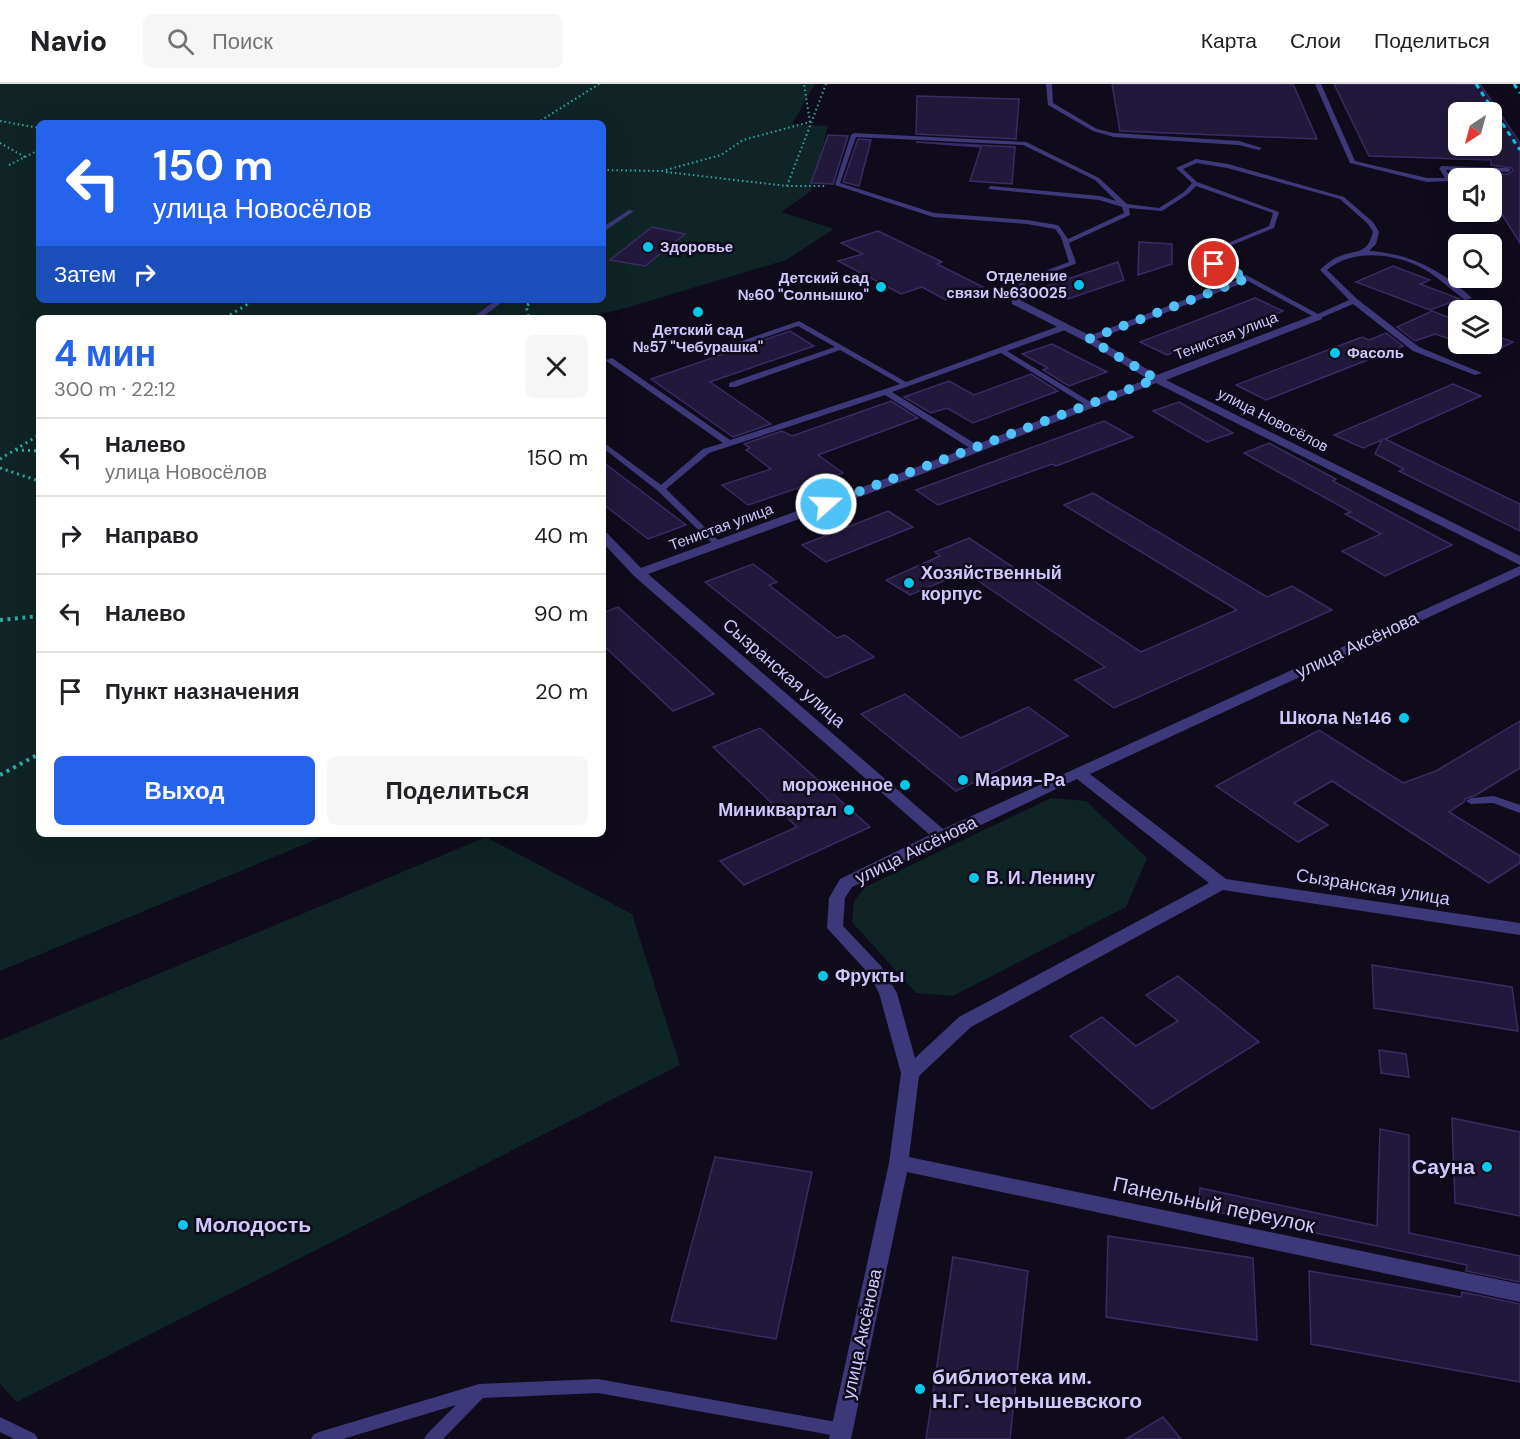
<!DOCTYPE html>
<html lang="ru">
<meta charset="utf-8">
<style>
:root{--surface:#fff;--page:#f6f6f6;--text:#202124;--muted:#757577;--line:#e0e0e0;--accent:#2563eb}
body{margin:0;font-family:"DM Sans",sans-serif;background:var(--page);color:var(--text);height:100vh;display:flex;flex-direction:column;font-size:22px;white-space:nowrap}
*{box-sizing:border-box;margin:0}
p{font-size:20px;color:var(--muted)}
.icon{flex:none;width:33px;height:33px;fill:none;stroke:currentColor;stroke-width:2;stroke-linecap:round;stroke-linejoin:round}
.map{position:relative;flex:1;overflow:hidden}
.panel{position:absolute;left:36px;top:231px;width:570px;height:522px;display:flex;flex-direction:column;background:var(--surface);border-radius:9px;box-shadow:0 6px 24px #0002}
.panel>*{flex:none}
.top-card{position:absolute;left:36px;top:36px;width:570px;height:183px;border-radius:9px;box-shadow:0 6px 24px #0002;background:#2563eb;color:#fff;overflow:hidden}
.needle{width:39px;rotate:216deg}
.controls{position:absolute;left:1448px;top:18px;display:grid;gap:12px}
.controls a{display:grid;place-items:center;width:54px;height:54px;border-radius:9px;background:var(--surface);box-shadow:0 6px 24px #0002;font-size:30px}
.pin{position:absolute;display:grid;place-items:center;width:51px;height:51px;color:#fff;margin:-26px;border:3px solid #fff;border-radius:50%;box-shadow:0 2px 6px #0007}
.me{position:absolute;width:66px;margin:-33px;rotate:70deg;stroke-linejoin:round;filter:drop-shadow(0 0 4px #0008)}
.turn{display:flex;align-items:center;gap:21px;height:126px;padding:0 18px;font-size:27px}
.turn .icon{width:78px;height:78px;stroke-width:2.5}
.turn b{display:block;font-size:42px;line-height:51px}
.then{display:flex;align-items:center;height:57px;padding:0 18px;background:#0003;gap:12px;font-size:22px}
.round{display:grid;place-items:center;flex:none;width:63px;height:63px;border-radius:9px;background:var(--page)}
.overview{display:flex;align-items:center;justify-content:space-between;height:102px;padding:0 18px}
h1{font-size:36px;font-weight:700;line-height:45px;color:var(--accent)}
.primary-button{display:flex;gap:12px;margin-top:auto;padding:12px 18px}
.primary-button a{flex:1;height:69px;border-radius:9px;background:var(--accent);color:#fff;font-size:24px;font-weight:700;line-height:69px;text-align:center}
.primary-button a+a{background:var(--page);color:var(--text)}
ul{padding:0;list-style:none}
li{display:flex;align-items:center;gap:18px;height:78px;padding:0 18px;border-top:2px solid var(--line)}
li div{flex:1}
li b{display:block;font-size:22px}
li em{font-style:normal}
header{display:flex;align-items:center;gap:36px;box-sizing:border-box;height:84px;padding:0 30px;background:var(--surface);border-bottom:2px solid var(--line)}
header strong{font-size:28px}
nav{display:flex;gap:33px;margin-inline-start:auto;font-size:21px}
.search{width:420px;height:54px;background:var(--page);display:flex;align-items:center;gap:15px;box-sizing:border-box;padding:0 21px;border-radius:9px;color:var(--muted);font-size:22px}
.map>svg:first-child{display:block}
.green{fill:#0f2424;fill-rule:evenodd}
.building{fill:#21183b;stroke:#3a2b66;stroke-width:1.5;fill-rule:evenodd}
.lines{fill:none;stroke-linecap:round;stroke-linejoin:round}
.path-far2{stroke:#30a8a7;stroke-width:2;stroke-dasharray:1.5 3;stroke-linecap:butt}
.path-far1{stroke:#30a8a7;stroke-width:3;stroke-dasharray:2 4;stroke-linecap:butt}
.path{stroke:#30a8a7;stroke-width:4;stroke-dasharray:3 4.5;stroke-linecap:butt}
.service{fill:#3d3879;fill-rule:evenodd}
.minor{fill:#3d3879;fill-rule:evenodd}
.rail{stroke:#07c7e9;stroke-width:3;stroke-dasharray:5 4.5;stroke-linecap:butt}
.route{stroke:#4fc3f7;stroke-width:10;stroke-dasharray:0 18}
.poi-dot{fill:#07c7e9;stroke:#0f0b1b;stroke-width:2}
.labels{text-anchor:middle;stroke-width:5;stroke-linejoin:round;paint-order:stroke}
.far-poi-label{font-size:15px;font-weight:bold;fill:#d0c7fd;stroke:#0f0b1b;text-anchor:start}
.far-street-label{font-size:15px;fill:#d0c7fd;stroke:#0f0b1b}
.poi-label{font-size:18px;font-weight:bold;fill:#d0c7fd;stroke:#0f0b1b;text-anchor:start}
.street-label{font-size:18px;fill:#d0c7fd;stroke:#0f0b1b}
.near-poi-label{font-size:21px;font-weight:bold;fill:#d0c7fd;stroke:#0f0b1b;text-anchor:start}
.near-street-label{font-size:21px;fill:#d0c7fd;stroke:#0f0b1b}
</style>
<header>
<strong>Navio</strong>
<div class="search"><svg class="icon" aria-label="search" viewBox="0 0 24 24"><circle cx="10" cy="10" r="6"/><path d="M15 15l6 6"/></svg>Поиск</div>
<nav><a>Карта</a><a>Слои</a><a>Поделиться</a></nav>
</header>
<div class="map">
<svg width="1520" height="1355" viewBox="0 0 1520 1355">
<rect width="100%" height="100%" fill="#0f0b1b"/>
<g class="green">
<path d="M0,0h815l-23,40 36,2 -17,65 -30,21 53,17 -48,31 -167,50 -42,8h-538v516h290l-329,137zM39,39h564v177h-564z"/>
<polygon points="1051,714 1086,717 1147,774 1126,823 953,912 916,909 852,838 854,817 865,803"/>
<polygon points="486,753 632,830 680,981 17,1318 0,1300 0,956"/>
</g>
<g class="building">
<polygon points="1112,0 1293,0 1317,55 1120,47"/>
<path d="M1334,0h146l40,59v100l-29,-46v-23h17l5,-3 -1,-3 -21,-3v-5l-122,-4zM1458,28h33v34h-33z"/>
<polygon points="917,12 1019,15 1016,55 916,50"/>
<polygon points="828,51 848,52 833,100 811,99"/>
<polygon points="858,55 871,56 859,102 843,98"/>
<polygon points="916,58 1015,63 1012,100 970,97 981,63"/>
<polygon points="652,143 685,150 645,182 610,176"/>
<polygon points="878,147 942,178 937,180 983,203 946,216 922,203 901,210 838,177 863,170 841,159"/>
<polygon points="1139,158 1172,160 1172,180 1138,191"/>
<polygon points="1118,178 1124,196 1068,215 1044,203"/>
<polygon points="1393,182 1430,196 1420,200 1460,215 1430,226 1356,198"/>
<polygon points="1255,214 1283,227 1167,271 1140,258"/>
<polygon points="1432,227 1458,237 1458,258 1435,250 1415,257 1397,243"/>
<polygon points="790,247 814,262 710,298 771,340 733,353 651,295"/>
<polygon points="1386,249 1403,262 1266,316 1236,301 1362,253 1369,256"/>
<polygon points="1491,250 1513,258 1489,270 1461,260 1491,260"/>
<polygon points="1052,260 1107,288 1069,302 1043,286 1048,284 1022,270"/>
<polygon points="1031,290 1058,307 973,339 947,324 931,329 904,313 949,297 974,311"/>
<polygon points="1453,300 1481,312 1385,355 1520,420 1520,447 1399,387 1404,385 1375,370 1382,356 1363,364 1334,351"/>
<polygon points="891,317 918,334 818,371 843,389 748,421 722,401 771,385 746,366 750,364 744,360 782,347 792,352"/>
<polygon points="1179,318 1233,349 1207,358 1153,327"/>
<polygon points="1104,337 1133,353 1056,382 1052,380 938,421 916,406"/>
<polygon points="1269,359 1336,395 1333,397 1452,461 1385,492 1342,467 1381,450 1345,430 1351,428 1244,369"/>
<polygon points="603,378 686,441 648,455 603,420"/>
<polygon points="1093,409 1267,513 1292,502 1332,526 1114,624 1075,596 1105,583 965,488 910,511 886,496 940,472 935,468 969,454 1141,568 1237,526 1064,421"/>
<polygon points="888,427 913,443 826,478 802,461"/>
<polygon points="753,480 777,498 769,501 837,554 845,551 874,573 826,594 705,498"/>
<polygon points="618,523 714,610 673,627 603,561 603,529"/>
<polygon points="905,610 961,654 1028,623 1068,652 956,707 861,630"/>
<polygon points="1520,637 1520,684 1476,711 1465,715 1464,718 1449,728 1520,772 1520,779 1489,799 1332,697 1294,719 1328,741 1298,758 1216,702 1319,646 1403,699 1436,687"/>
<polygon points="760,644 870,743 744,801 720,777 797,743 713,663"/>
<polygon points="1372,881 1512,903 1518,947 1374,924"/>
<polygon points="1178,892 1259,958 1152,1025 1070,952 1102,933 1136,962 1178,937 1146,911"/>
<polygon points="1379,966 1406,970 1409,993 1381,989"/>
<polygon points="1452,1034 1520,1048 1520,1132 1455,1119"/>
<polygon points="1380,1045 1409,1051 1409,1149 1520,1172 1520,1198 1466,1187 1467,1181 1198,1124 1200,1104 1377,1142"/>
<polygon points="715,1073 812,1088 776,1255 671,1237"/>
<polygon points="1108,1152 1253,1174 1257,1256 1106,1233"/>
<polygon points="953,1173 1028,1187 1010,1355 926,1355"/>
<polygon points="1309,1187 1461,1213 1462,1208 1520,1220 1520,1298 1311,1260"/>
<polygon points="1163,1333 1181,1355 1126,1355"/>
</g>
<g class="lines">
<g class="path-far2">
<polyline points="0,37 39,44"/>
<polyline points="537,39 599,0"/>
<polyline points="0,59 25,73 9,81"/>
<polyline points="25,73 39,66"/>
<polyline points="603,86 662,87 721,71 743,56 810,38 804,0"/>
<polyline points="666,88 787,102 825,102"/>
<polyline points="787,102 826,0"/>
<polyline points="246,221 254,216"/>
<polyline points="527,221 533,216"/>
</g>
<g class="path-far1">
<polyline points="529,220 526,222 529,234"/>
<polyline points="225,234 248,220"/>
<polyline points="16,366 39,367"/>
<polyline points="0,375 39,351"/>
<polyline points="0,384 39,397"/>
</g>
<g class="path">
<polyline points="0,536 39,532"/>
<polyline points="0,691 39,670"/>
</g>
<g class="service">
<polygon points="1046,0 1052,0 1053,19 1097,45 1114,49 1239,57 1262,64 1259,66 1239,61 1114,53 1093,47 1048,21"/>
<polygon points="1315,0 1321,0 1355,77 1427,94 1445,94 1439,84 1442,82 1508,84 1511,86 1508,88 1446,86 1452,96 1451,97 1427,98 1350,79"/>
<path d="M854,49l172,9 73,36 28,26 32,4 25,-16 8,-9 -16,-15 20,-9 32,5 116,33 29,25 6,10 -3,12 -7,7c40,2 74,20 103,47l-7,2c-15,-11 -29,-25 -45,-33 -28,-14 -68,-18 -93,3l30,29 62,48 63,26 -7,2 -62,-24 -60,-47 -35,15 -70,-38 -156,60h-6v-4l156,-59 -48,-21 75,-31 4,-13 -77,-27 -8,8 -26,17 -33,-3 1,7 -61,28 7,20 -1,1 -49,18 -6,20 -4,2 -4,-2 9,-22 48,-18 -8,-25 -6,-8 -28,-5 -94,-7 -98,-32 16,-50zM856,53l167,8 72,35 21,21 -16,-5 -109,-10 -3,2 1,1 110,11 23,7 2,6 -56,26 -9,-13 -2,-1 -30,-5 -93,-7 -94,-30zM1197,79l30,5 113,31 28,25 5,8c-6,23 -15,17 -33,24 -8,3 -14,8 -20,14l29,30 -31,14 -68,-37 -47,-20 71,-29 5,-16 -82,-30 -14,-13z"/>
<polygon points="629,126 634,127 603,148 603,143"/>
<polygon points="496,216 505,216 481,234 472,234"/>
<polygon points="799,237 906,298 1062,241 1068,241 1068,245 1007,267 1094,320 1093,322 1087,322 1001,269 892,308 979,362 979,366 973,366 885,311 709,369 666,405 722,460 718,463 715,462 658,407 603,364 603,358 661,401 703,365 723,359 605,276 612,274 730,356 900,300 840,266 735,303 729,303 729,299 835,263 798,242 731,265 724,263"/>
<polygon points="1494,712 1520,721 1520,729 1493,719 1471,720 1466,717 1471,714"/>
<polygon points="598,1295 842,1339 847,1341 850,1346 847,1351 842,1353 598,1309 483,1314 443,1355 424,1355 427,1350 456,1321 343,1355 311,1355 314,1350 319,1348 479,1300"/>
<polygon points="0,1333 35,1350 38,1355 14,1355 0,1348"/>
</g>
<path class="minor" d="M1012,216h8l73,37 64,38 157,-60h8v4l-156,61 354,176v9l-364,-182 -239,93 -269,98 295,255 577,-263v9l-430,199 136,105 294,44v12l-297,-45 -252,137 -52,49 -10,81 611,127v18l-613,-130 -56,267h-22l60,-276 12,-90 -22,-80 -10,-19 -42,-46 2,-30 11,-19 90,-44 -296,-259 -31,-33v-11l4,1 34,35 268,-98 239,-91 -63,-38 -73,-37zM1077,695l132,104 -250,134 -44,41 -18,-65 -16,-27 -38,-40 2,-28 7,-11z"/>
<g class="rail">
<polyline points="1476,0 1520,66"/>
<polyline points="1514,0 1520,9"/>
</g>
</g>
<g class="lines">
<polyline class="route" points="826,420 1156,295 1089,255 1248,194 1214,180"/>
</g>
<g class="poi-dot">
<circle cx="648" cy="163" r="6"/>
<circle cx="1079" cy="201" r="6"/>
<circle cx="881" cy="203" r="6"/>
<circle cx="698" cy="228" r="6"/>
<circle cx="1335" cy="269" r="6"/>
<circle cx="909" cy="499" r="6"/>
<circle cx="1404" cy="634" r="6"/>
<circle cx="963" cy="696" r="6"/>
<circle cx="905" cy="701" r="6"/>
<circle cx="849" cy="726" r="6"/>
<circle cx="974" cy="794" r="6"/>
<circle cx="823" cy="892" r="6"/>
<circle cx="1487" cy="1083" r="6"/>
<circle cx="183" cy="1141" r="6"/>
<circle cx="920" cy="1305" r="6"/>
</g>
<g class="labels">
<g class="far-poi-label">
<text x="660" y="168">Здоровье</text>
<text x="1067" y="197" text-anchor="end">Отделение<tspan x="1067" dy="17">связи №630025</tspan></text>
<text x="869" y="199" text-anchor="end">Детский сад<tspan x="869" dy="17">№60 "Солнышко"</tspan></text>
<text x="698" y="251" text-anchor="middle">Детский сад<tspan x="698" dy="17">№57 "Чебурашка"</tspan></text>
<text x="1347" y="274">Фасоль</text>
</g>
<g class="far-street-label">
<text transform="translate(1226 252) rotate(-21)" y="5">Тенистая улица</text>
<text transform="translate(1273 336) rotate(27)" y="5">улица Новосёлов</text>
<text transform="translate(721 443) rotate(-20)" y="5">Тенистая улица</text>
</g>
<g class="poi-label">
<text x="921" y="495">Хозяйственный<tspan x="921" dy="21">корпус</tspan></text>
<text x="1392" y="640" text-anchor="end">Школа №146</text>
<text x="975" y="702">Мария-Ра</text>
<text x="893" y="707" text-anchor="end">мороженное</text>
<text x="837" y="732" text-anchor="end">Миниквартал</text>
<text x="986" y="800">В. И. Ленину</text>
<text x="835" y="898">Фрукты</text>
</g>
<g class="street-label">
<text transform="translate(1357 561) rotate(-25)" y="6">улица Аксёнова</text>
<text transform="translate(784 589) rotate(41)" y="6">Сызранская улица</text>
<text transform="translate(916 766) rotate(-26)" y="6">улица Аксёнова</text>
<text transform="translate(1373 803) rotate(9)" y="6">Сызранская улица</text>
<text transform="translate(862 1250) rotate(-78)" y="6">улица Аксёнова</text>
</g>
<g class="near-poi-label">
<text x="1475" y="1090" text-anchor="end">Сауна</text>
<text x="195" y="1148">Молодость</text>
<text x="932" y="1300">библиотека им.<tspan x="932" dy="24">Н.Г. Чернышевского</tspan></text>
</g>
<g class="near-street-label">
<text transform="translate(1214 1121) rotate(12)" y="7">Панельный переулок</text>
</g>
</g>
</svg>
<div class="controls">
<a><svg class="needle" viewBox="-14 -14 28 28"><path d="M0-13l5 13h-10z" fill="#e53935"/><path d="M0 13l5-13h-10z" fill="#757577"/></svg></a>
<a><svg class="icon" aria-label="sound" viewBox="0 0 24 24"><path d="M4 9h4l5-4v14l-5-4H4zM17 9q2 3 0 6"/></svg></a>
<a><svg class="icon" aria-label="search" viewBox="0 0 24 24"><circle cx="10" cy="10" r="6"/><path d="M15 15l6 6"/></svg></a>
<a><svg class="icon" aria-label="layers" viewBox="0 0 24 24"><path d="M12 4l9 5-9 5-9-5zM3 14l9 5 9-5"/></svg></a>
</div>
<div class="pin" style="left:1214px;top:180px;background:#d93025"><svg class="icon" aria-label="arrive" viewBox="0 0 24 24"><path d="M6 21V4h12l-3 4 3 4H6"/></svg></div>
<svg class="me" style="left:826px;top:420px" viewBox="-20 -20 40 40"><circle r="17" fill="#4fc3f7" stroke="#fff" stroke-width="3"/><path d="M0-11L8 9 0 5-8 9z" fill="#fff"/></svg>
<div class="top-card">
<div class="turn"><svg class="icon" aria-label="left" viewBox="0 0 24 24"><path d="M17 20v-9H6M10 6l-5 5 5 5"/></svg><div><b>150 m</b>улица Новосёлов</div></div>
<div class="then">Затем<svg class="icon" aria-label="right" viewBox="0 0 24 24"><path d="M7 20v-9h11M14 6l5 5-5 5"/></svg></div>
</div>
<section class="panel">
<div class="overview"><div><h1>4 мин</h1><p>300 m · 22:12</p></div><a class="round"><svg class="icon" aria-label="close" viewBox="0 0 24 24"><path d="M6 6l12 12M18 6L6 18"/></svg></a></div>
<ul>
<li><svg class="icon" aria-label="left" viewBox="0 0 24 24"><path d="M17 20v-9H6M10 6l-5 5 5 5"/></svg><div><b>Налево</b><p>улица Новосёлов</p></div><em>150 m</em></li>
<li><svg class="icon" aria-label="right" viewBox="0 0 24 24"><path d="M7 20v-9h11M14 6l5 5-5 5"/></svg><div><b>Направо</b></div><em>40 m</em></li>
<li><svg class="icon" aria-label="left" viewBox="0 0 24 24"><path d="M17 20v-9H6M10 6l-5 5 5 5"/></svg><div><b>Налево</b></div><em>90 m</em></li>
<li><svg class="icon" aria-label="arrive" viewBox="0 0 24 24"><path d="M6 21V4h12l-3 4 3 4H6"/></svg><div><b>Пункт назначения</b></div><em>20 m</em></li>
</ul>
<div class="primary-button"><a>Выход</a><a>Поделиться</a></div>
</section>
</div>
